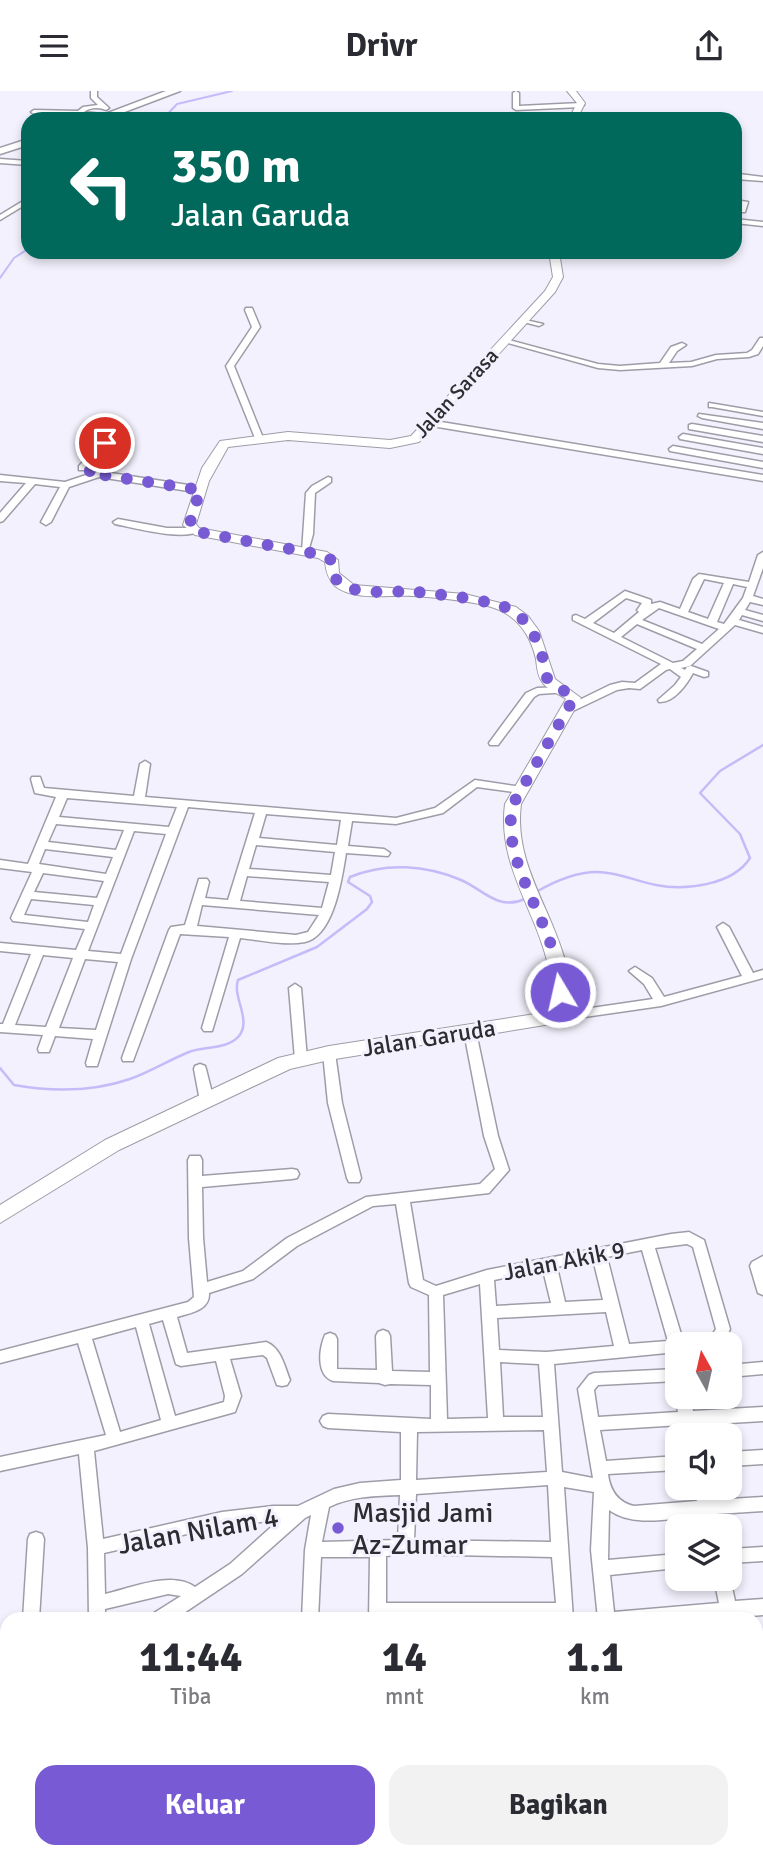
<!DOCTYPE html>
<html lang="id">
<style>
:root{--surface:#fff;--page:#f2f2f3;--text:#2b2b33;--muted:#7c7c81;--accent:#775ad4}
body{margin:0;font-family:Signika,sans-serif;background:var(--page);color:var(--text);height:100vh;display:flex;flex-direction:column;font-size:26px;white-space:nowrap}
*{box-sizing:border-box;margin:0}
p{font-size:23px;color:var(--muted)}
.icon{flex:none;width:38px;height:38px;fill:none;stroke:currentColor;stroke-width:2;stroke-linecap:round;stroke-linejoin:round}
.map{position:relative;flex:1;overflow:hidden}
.drawer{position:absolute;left:0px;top:1521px;width:763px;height:247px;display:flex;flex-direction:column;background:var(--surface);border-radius:21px 21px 0 0;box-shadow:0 4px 10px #0003}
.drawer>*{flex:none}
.hud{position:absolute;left:21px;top:21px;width:721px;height:147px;border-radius:21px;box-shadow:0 4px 10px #0003;background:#00695c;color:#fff;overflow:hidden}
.needle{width:46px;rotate:352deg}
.buttons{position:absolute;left:665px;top:1241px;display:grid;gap:14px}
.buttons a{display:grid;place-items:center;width:77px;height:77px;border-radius:14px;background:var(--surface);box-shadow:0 4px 10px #0003;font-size:35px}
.pin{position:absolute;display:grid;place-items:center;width:60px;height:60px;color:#fff;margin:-30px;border:4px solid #fff;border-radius:50%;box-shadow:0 2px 7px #0007}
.me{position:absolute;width:77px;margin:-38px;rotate:351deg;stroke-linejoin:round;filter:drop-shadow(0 0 5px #0008)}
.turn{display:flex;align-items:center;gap:24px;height:147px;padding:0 35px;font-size:32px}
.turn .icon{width:91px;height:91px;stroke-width:2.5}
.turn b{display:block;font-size:49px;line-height:60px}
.eta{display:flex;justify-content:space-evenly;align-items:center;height:119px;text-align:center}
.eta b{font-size:42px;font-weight:700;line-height:49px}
.primary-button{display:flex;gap:14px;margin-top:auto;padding:14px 35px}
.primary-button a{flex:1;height:80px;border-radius:21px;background:var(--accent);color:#fff;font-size:28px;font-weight:700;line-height:80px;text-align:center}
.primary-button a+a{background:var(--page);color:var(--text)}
header{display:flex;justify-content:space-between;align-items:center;height:91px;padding:0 35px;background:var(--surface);font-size:32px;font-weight:700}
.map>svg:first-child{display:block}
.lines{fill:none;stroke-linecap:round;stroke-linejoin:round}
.stream-far1{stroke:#c4bcf9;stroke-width:2}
.stream{stroke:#c4bcf9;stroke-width:2.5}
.street-casing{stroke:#9e9da7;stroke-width:3}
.secondary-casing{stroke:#9e9da7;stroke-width:2}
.primary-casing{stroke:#9e9da7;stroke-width:3}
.street{fill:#fff;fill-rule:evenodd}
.secondary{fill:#fff;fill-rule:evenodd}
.primary{fill:#fff;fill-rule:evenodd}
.route{stroke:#775ad4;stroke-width:12;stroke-dasharray:0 21.6}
.poi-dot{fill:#775ad4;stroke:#f2f1fd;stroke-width:2.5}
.labels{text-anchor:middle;stroke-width:6;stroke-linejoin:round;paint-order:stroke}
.far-street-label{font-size:21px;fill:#2d2d31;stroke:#f2f1fd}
.street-label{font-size:24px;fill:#2d2d31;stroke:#f2f1fd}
.near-poi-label{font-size:28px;fill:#2d2d31;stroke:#f2f1fd;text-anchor:start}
.near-street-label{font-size:28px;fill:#2d2d31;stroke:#f2f1fd}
</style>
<header><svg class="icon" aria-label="menu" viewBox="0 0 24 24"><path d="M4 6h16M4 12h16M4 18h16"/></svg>Drivr<svg class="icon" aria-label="share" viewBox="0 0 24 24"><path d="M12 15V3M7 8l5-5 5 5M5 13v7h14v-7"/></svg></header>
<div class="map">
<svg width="763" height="1766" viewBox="0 0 763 1766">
<rect width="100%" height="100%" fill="#f2f1fd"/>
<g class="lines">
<g class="stream-far1">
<polyline points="163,28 177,13 232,0"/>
<polyline points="0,187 14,167 28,158"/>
</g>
<g class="stream">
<path d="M536,801c19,-11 39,-20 61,-20 20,0 39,9 59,13 29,6 77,0 94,-27l-10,-24 -40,-41 20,-22 43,-26"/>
<path d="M0,977l14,17c39,7 78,7 116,-6 20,-7 39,-19 59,-27 15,-6 38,-2 50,-16 13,-16 -7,-39 -1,-56l79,-33 50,-38 5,-7 -2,-6 -22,-14 2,-5c36,-15 76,-12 111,3 23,10 37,31 64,19"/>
</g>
<g class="street-casing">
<g id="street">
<path d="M91,0h6v6l12,11 -3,2c-6,-3 -16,-3 -22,2l17,2v2l-67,-2 -3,-2 3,-2 44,1 5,-4 15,-2 -7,-7z"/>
<polygon points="516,0 519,2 519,15 581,12 584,14 581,16 516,19 513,17 513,2"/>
<polygon points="124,20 127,22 124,28 118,28"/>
<polygon points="735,65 738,67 739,83 763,86 763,90 735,88"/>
<polygon points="0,68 28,70 28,74 0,72"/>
<polygon points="28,107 28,112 0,129 0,124"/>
<polygon points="735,109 748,111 745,121 741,121 742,114 735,113"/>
<polygon points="735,128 763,131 763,135 735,132"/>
<polygon points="246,217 252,217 260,236 234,275 263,347 259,350 255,347 226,275 252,236 245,219"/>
<polygon points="521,228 543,233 539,235 520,230"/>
<polygon points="760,247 763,247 763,255 758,263 749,266 717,268 692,275 620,279 598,277 501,250 505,248 598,273 620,275 660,272 671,256 682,252 686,254 677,260 669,272 691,271 716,264 747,262 752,259"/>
<polygon points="709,312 763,321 763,325 712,316 709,316"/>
<polygon points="699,323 763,332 763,338 702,327 698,325"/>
<polygon points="429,329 763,384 763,390 426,334 425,332"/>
<polygon points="692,333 763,345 763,351 689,338 689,334"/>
<polygon points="683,343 763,357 763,363 680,348 679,346"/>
<polygon points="105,349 109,352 108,354 85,379 79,379 79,375 102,350"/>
<polygon points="673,355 763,371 763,377 670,360 669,358"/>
<polygon points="98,380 201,396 205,399 201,402 99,386 69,396 51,431 46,434 41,431 60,396 35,393 3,430 0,431 0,422 26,392 0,390 0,384 65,391"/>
<polygon points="328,386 331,387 331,391 315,402 313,443 308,461 302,461 306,402 312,395"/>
<path d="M118,428l49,9h28l5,3c-18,10 -65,-3 -85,-7l-2,-2z"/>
<path d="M763,461v16l-10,28 10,3v6l-13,-3 -5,8 18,5v6l-21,-6 -3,5 24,7v6l-28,-8 -45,41 -9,2 4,2 2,-3 4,-1 17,6v4l-4,1 -11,-4c-6,11 -19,30 -34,29l-1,-2 17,-15 6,-8 -11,-8 -4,1 -26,19 -11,-1 -12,2 -42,20h-8v-4l43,-21 12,-3 13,1 26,-19 -88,-44v-4l3,-1 9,4 40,-28 26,9v4l9,-2 20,7 13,-30 6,-5 50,8 9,-27zM704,488l20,4 -16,36 -20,-7zM733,493l14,3 -4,11 -19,26 -7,-2zM626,507l16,5 -5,7 2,2 -25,21 -21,-10zM659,517l60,21 -17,15 -60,-24zM637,533l60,25 -14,12 -10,2 -52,-26z"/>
<polygon points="563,596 568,599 567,601 539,603 534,606 498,654 490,654 489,652 526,602 537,597"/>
<path d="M145,670l5,3 -5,33 251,21 39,-10 40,-28 47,7 5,3 -5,3 -45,-6 -34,26 -47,11 -44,-3 -4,25 36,3 6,4 -2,3 -42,-3c-4,25 -12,83 -41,89 -20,4 -45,-2 -65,-4l-28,93h-8l-2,-3 27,-91 -49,-3 -46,124 -1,3h-10l-1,-3 47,-128 2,-3 14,-2 14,-46h8l2,3 -4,16 23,2 27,-87 -67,-6 -57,152 -33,104 -1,3h-10l-1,-3 7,-24 -38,-3 -6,16h-10l-1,-3 5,-14 -43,-3v-8h3l28,-70 -31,-3v-8l76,7 9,-21 -72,-8 -2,-3 21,-46 -32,-4v-8l28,4 28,-67 -21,-4 -4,-14 1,-2h8l4,11 90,8 6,-32zM67,707l110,9 -8,20 -110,-10zM266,723l75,6 -4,25 -78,-7zM56,733l68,6 -8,20 -68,-8zM134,740l32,3 -45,120 -33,-3zM256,754l79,7 -4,23 -82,-6zM45,758l68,8 -7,17 -67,-10zM43,782l61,8 -7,17 -63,-6zM247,785l82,6 -7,26 -82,-7zM31,808l63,6 -6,17 -64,-7zM202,814l117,10 -11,17 -12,3 -99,-9zM43,864l30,3 -27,69 -31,-2zM85,868l33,3 -22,68 -37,-2z"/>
<polygon points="723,832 729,836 753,882 763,879 763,887 661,915 557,930 551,926 557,922 653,908 644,893 629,880 635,876 652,887 664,906 742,885 717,836"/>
<polygon points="295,893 301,897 307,968 306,971 296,971 295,968 289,897"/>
<path d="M470,937l6,4 22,104 11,34 -20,23 -79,9 13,78 13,6 51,-16 184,-36 18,-2 15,8 26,89 -7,15h-36l2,-4 23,-5 4,-6 -23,-82 -6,-3 -32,4 29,96h-7v8l-123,12 8,108 31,6 -15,-89 11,-14 5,-2 83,-4v12l-79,4 -4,5 4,27 80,-5 -3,-15 2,-4v4h13l3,14 70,-4v14l-67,4 2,10h-16l-1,-10 -81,5 6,31 71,-5v14l-69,4c2,16 9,28 26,32l63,-5 -3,-14h16l3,13 50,-3v14l-47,3 2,12h-16l-2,-10c-29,2 -66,12 -91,-6l-1,50 69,-6v14l-67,7 4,37 105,-9 -5,-24 16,-1 5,23 28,-2v16l-24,2v2h-141l-7,-69 3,-58 -30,-5 9,132h-204l1,-62h-49l-3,62h-16l3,-69 6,-35 -6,3 -63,56 -67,45h-23l2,-6 27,-17 -13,-2 -63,15v10h-16l-1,-71 -9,-94 -79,17v-14l106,-22 -28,-92 -78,20v-12l188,-49 6,-5 -5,-59 -1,-78 2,-4h10l2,4v16l90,-7 5,1 2,4 -2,4 -5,1 -90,8 1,51 4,44 36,-11 44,-33 79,-41 114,-13 15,-15 -11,-33 -20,-104zM396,1113l13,79 2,4 18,8 1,77 -38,-1 -2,-35 -2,-4 -5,-2 -5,2 -2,4 1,34 -40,-1v-30l-2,-4 -5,-2 -5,2c-6,14 -9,40 8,46l46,2 6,2 5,-1 41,1v34l-103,-5 -5,2 -3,5 3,5 5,2 73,4v48l-41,3 -26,6 -36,17h-25l-51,6 -119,27 -9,-88 141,-39 6,-16 -11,-37 33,-4 4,3 10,27 5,1 5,-1 3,-5c-6,-15 -9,-32 -24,-38l-79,11 -10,-36c14,-4 33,-7 32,-24l44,-14 44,-33 76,-40zM642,1159l26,91 -39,3 -22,-87zM593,1168l10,41 -38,2 -8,-35zM543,1179l8,33 -55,3 -2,-26zM480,1193l8,134 -41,1 -4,-124zM606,1221l8,34 -68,6 -47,-2 -2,-32zM163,1229l13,44 5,2 35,-5 9,35 -1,6 -49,14 -26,-92zM136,1236l25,93 -41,12 -28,-93zM500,1271l39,2 4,53h-40zM544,1339l3,42 -131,8 1,-48zM548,1394l3,57 -137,-2 2,-46zM400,1404l-2,45 -76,2 7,-35c23,-11 46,-11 71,-12zM279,1429l-49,44 -35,23c-23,-17 -64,1 -90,7l-1,-41 118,-27zM405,1463l147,3 4,46h-170v-47z"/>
<polygon points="329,957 334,959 335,962 342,1012 361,1087 359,1091 349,1091 347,1087 328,1012 323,962 324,959"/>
<polygon points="200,973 205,975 206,978 214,1010 212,1013 202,1013 200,1010 194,978 195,975"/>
<polygon points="763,1165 763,1204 758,1202 750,1175 752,1171"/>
<polygon points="763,1271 763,1283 730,1286 730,1274"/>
<polygon points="763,1359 763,1373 730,1375 730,1361"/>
<polygon points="36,1441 42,1443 44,1448 39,1528 23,1528 28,1448 30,1443"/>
<polygon points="763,1456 763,1470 730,1472 730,1458"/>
<polygon points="7,1559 7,1575 0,1576 0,1560"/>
<polygon points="763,1579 763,1595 756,1596 756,1580"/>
<polygon points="7,1617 7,1635 0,1636 0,1618"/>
<polygon points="756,1628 763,1633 763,1675 756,1671"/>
<polygon points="7,1683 7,1701 0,1702 0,1684"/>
<rect x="756" y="1740" width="7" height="18"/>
<polygon points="19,1760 37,1760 36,1766 18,1766"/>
<polygon points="362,1760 380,1760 382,1766 364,1766"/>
<rect x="565" y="1760" width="18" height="6"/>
<polygon points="623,1760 641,1760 642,1766 624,1766"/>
</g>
</g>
<g class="secondary-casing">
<g id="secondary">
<polygon points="567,0 576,0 585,12 577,28 569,28 577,12"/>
<path d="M549,161h10l4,25 -8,15 -136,150 -29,6 -102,-8 -60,7 -19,34 -13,43 3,4 128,24 11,8 1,13 15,12 111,9 51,13 12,9 11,15 16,48 26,19 -60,106c-8,61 33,107 46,164 3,16 0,33 -1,49l-9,6 -228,37 -39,9 -171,81 -119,73v-18l105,-65 173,-82 51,-12 219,-34c2,-14 4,-29 1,-43 -12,-58 -52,-103 -44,-165l61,-105c-8,-6 -20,-9 -25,-19 -4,-7 -4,-14 -5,-21 -6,-26 -21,-46 -48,-53 -23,-6 -50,-8 -74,-10 -24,-2 -59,6 -79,-10 -7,-7 -9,-15 -10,-24l-7,-4 -123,-23 -12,-10 19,-57 18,-27 68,-9 102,8 21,-4 134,-145 8,-14z"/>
</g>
</g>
<g class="primary-casing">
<g id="primary">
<polygon points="166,0 180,0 106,28 92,28"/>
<polygon points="28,48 28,54 0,63 0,57"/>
</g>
</g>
<use href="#street" class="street"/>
<use href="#secondary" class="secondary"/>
<use href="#primary" class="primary"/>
</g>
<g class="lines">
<path class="route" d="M105,352l-23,25 8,2 -1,6 14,-1 98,15 -11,28 3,13 129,24 9,5c-3,43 60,29 85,32 21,2 78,8 95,18 18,10 27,31 32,49 1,6 2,16 5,21 6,9 20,10 26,18l-61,106c-15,62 48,125 47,188"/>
</g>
<circle class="poi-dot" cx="338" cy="1437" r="7"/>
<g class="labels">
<g class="far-street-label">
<text transform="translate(456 302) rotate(-47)" y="7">Jalan Sarasa</text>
</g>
<g class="street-label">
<text transform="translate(429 947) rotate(-9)" y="8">Jalan Garuda</text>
<text transform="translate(564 1170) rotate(-11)" y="8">Jalan Akik 9</text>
</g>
<g class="near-poi-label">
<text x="352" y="1431">Masjid Jami<tspan x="352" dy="32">Az-Zumar</tspan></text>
</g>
<g class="near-street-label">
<text transform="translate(198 1439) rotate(-10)" y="10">Jalan Nilam 4</text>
</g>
</g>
</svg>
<div class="buttons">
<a><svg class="needle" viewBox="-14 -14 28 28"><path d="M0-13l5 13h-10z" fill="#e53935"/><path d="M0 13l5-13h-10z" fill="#7c7c81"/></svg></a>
<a><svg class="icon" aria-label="sound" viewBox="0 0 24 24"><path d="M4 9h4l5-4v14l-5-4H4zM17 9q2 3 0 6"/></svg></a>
<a><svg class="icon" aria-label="layers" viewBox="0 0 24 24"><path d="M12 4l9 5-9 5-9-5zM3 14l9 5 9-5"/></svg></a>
</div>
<div class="pin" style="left:105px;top:352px;background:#d93025"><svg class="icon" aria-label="arrive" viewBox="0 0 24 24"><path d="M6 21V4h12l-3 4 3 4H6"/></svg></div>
<svg class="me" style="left:560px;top:901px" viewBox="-20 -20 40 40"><circle r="17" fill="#775ad4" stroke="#fff" stroke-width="3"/><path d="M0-11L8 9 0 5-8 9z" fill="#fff"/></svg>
<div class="hud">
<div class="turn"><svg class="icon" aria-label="left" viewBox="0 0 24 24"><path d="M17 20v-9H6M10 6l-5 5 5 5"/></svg><div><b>350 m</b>Jalan Garuda</div></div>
</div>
<section class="drawer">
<div class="eta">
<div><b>11:44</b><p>Tiba</p></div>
<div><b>14</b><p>mnt</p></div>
<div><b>1.1</b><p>km</p></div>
</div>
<div class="primary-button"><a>Keluar</a><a>Bagikan</a></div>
</section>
</div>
